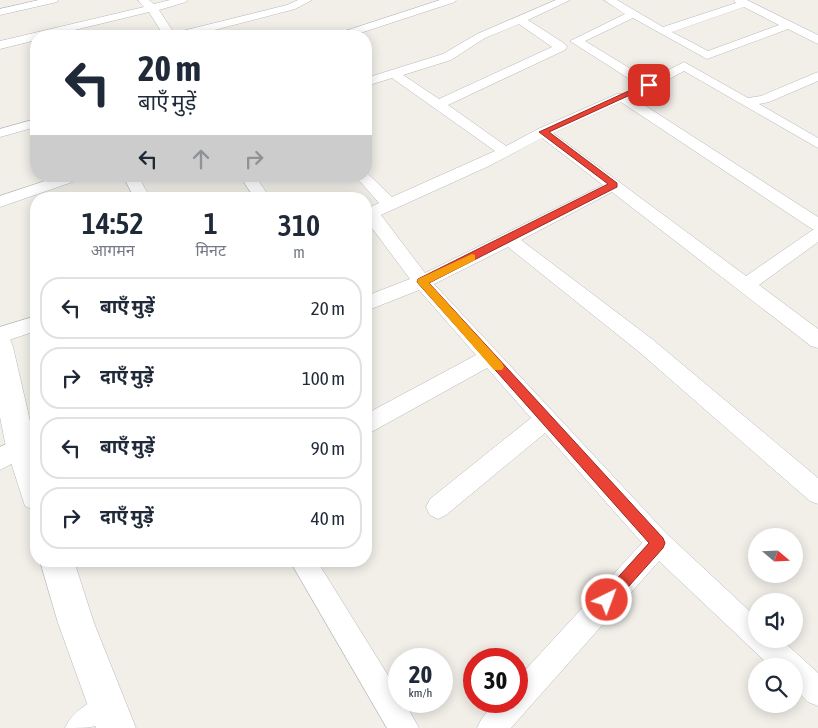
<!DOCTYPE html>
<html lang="hi">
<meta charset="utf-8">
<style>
:root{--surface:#fff;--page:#f6f6f7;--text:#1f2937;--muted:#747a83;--line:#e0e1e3}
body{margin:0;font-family:"Asap Condensed","Noto Sans Devanagari",sans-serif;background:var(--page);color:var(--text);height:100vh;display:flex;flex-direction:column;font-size:19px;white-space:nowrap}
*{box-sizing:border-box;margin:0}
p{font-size:16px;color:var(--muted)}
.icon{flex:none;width:28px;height:28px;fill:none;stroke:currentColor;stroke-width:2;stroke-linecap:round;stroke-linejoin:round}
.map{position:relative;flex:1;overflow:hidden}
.drawer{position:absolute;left:30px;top:192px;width:342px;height:375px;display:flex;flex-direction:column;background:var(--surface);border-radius:20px;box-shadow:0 2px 12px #0003}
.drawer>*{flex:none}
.banner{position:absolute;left:30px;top:30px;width:342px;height:152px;border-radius:20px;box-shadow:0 2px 12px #0003;background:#fff;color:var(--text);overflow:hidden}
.needle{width:32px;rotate:109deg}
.controls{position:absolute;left:748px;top:528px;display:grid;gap:10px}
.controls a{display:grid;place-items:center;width:55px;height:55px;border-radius:50%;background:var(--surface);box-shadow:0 2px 12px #0003;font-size:25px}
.speed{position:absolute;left:388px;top:648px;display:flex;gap:10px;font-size:25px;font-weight:700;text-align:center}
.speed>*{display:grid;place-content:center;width:65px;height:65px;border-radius:50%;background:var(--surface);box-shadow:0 2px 12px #0003;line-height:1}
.speed small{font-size:12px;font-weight:400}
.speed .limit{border:8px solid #d22;background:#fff;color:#111}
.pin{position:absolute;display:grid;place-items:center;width:42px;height:42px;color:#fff;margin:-21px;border-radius:10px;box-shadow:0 2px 8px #0006}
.me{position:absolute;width:55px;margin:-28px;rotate:42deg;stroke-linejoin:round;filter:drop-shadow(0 0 4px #0008)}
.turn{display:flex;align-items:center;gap:18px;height:105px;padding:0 25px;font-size:22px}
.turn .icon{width:65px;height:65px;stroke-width:2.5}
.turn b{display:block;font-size:35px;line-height:42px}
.lanes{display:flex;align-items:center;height:48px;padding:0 25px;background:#0003;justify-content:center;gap:25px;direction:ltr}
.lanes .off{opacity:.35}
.eta{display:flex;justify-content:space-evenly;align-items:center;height:85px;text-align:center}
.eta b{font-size:30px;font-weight:600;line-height:35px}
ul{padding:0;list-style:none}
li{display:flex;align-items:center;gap:15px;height:62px;margin:0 10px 8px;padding:0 15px;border:2px solid var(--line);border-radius:20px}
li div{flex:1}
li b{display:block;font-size:19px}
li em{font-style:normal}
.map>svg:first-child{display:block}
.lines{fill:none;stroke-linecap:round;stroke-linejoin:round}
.street-casing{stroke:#b5b8bc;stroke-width:1}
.secondary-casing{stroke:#b6babf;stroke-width:1}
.street{fill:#fff;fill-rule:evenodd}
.secondary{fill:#fff;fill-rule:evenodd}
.route{fill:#ea4335;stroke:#982c22}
.slow{fill:#f59e0b}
</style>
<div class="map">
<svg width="818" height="728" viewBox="0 0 818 728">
<rect width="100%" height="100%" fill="#f1efe8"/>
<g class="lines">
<g class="street-casing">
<g id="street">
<polygon points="39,0 58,0 57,2 0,15 0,9"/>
<polygon points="138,0 149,0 154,4 170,0 187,0 186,2 159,10 174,33 287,5 298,0 312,0 295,9 191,36 164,36 149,12 50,36 36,36 36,40 0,49 0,41 144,7"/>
<polygon points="440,0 456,0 455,2 351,36 334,36 336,34"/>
<path d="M556,0h14l-42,20 37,24 2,3 -2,3 -117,55 58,41 32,-17 79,-35h10l191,123v25l-59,43 59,44v19l-7,-2 -199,-154 -91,48 131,99 166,139v26l-8,-3 -172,-150 -130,-104 -74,37 233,250 89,83v22h25l37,34v33l-10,-4 -14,-14v-22h-24l-111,-105 -148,167h-34l5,-10 15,-17h19v-21l126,-137 -97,-110 -99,82 -8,4 -8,-4 -4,-8 4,-8 101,-81 -44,-50 -121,67v-21l110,-59 -57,-65 -53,21v-15l44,-17 -44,-59v-11l13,-6 -24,-27h11l1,-3 25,24 103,-46 -103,-73 -26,8v-8l77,-24 34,-20zM519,24l33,23 -113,52 -36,-24 48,-15 34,-22zM621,102l191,127h2l-68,47 -193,-143zM542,138l61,47 -178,88 -44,-58 108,-49z"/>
<path d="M604,0h13l46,27 73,-24 -2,-3h13l71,35v9l-30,-15 -81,30 -74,-41 -48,23 64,39 35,-18 64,36 13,-2 57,-24v9l-49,21 -10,2 59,34v10l-134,-77 -41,22h-10l-2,-3 8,-5 -69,-44 55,-27zM744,7l35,18 -71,26 -36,-19z"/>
<polygon points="36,119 36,127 0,137 0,129"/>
<polygon points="60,176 83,176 81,179 0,207 0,196"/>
<polygon points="123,176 138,176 151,199 135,199"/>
<polygon points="240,176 255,176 271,199 255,199"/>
<polygon points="36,316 36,331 0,343 0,327"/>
<polygon points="36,430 36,451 0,470 0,447"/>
<polygon points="290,561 317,561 399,693 399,701 404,701 419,728 387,728"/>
<path d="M108,694l10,4 4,10c-11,20 -33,20 -57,20 7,-17 27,-28 43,-34z"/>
</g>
</g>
<g class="secondary-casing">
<g id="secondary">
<polygon points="0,336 10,339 13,347 36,447 36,511 25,506 6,447 0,417"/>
<polygon points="40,561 74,561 94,623 136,728 96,728 58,623"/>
</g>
</g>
<use href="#street" class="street"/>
<use href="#secondary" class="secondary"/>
</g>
<polygon class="route" points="646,83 652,85 549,132 617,183 617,187 429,283 663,538 665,543 663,548 612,605 607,608 602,605 600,600 602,595 649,543 417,282 418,279 608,184 539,132"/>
<polygon class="slow" points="472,254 475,255 475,260 429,283 502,363 504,367 502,370 494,370 417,282 418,279"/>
</svg>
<div class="controls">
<a><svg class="needle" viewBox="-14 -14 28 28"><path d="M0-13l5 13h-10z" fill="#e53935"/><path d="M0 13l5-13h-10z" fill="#747a83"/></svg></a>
<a><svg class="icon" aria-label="sound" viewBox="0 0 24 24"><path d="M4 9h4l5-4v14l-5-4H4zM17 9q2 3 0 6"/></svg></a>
<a><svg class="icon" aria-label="search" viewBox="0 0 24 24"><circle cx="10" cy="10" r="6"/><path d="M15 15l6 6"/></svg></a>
</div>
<div class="speed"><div>20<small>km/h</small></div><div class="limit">30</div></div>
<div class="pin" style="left:649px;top:85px;background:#d93025"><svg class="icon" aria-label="arrive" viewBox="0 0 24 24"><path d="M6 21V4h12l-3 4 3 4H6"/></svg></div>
<svg class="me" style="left:607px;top:600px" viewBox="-20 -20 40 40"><circle r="17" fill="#ea4335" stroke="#fff" stroke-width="3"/><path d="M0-11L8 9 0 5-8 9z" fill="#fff"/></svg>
<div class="banner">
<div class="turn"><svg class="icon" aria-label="left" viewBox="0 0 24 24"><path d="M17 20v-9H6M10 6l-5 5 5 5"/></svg><div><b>20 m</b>बाएँ मुड़ें</div></div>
<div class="lanes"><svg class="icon" aria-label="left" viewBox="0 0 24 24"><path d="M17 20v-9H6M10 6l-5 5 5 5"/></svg><svg class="icon off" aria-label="ahead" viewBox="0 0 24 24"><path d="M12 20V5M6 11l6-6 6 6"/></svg><svg class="icon off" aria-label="right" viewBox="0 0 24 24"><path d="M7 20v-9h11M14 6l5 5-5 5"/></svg></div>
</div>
<section class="drawer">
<div class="eta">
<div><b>14:52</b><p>आगमन</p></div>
<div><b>1</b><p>मिनट</p></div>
<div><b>310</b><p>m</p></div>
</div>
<ul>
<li><svg class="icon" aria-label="left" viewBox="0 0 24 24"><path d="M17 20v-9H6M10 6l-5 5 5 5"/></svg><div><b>बाएँ मुड़ें</b></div><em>20 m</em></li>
<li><svg class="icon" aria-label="right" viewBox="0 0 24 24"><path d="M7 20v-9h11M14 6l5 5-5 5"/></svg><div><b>दाएँ मुड़ें</b></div><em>100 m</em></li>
<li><svg class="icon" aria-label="left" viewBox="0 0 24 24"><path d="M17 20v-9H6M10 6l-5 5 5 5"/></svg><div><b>बाएँ मुड़ें</b></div><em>90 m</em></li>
<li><svg class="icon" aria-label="right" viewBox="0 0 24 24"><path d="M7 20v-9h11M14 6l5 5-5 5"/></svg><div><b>दाएँ मुड़ें</b></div><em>40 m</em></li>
</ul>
</section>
</div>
